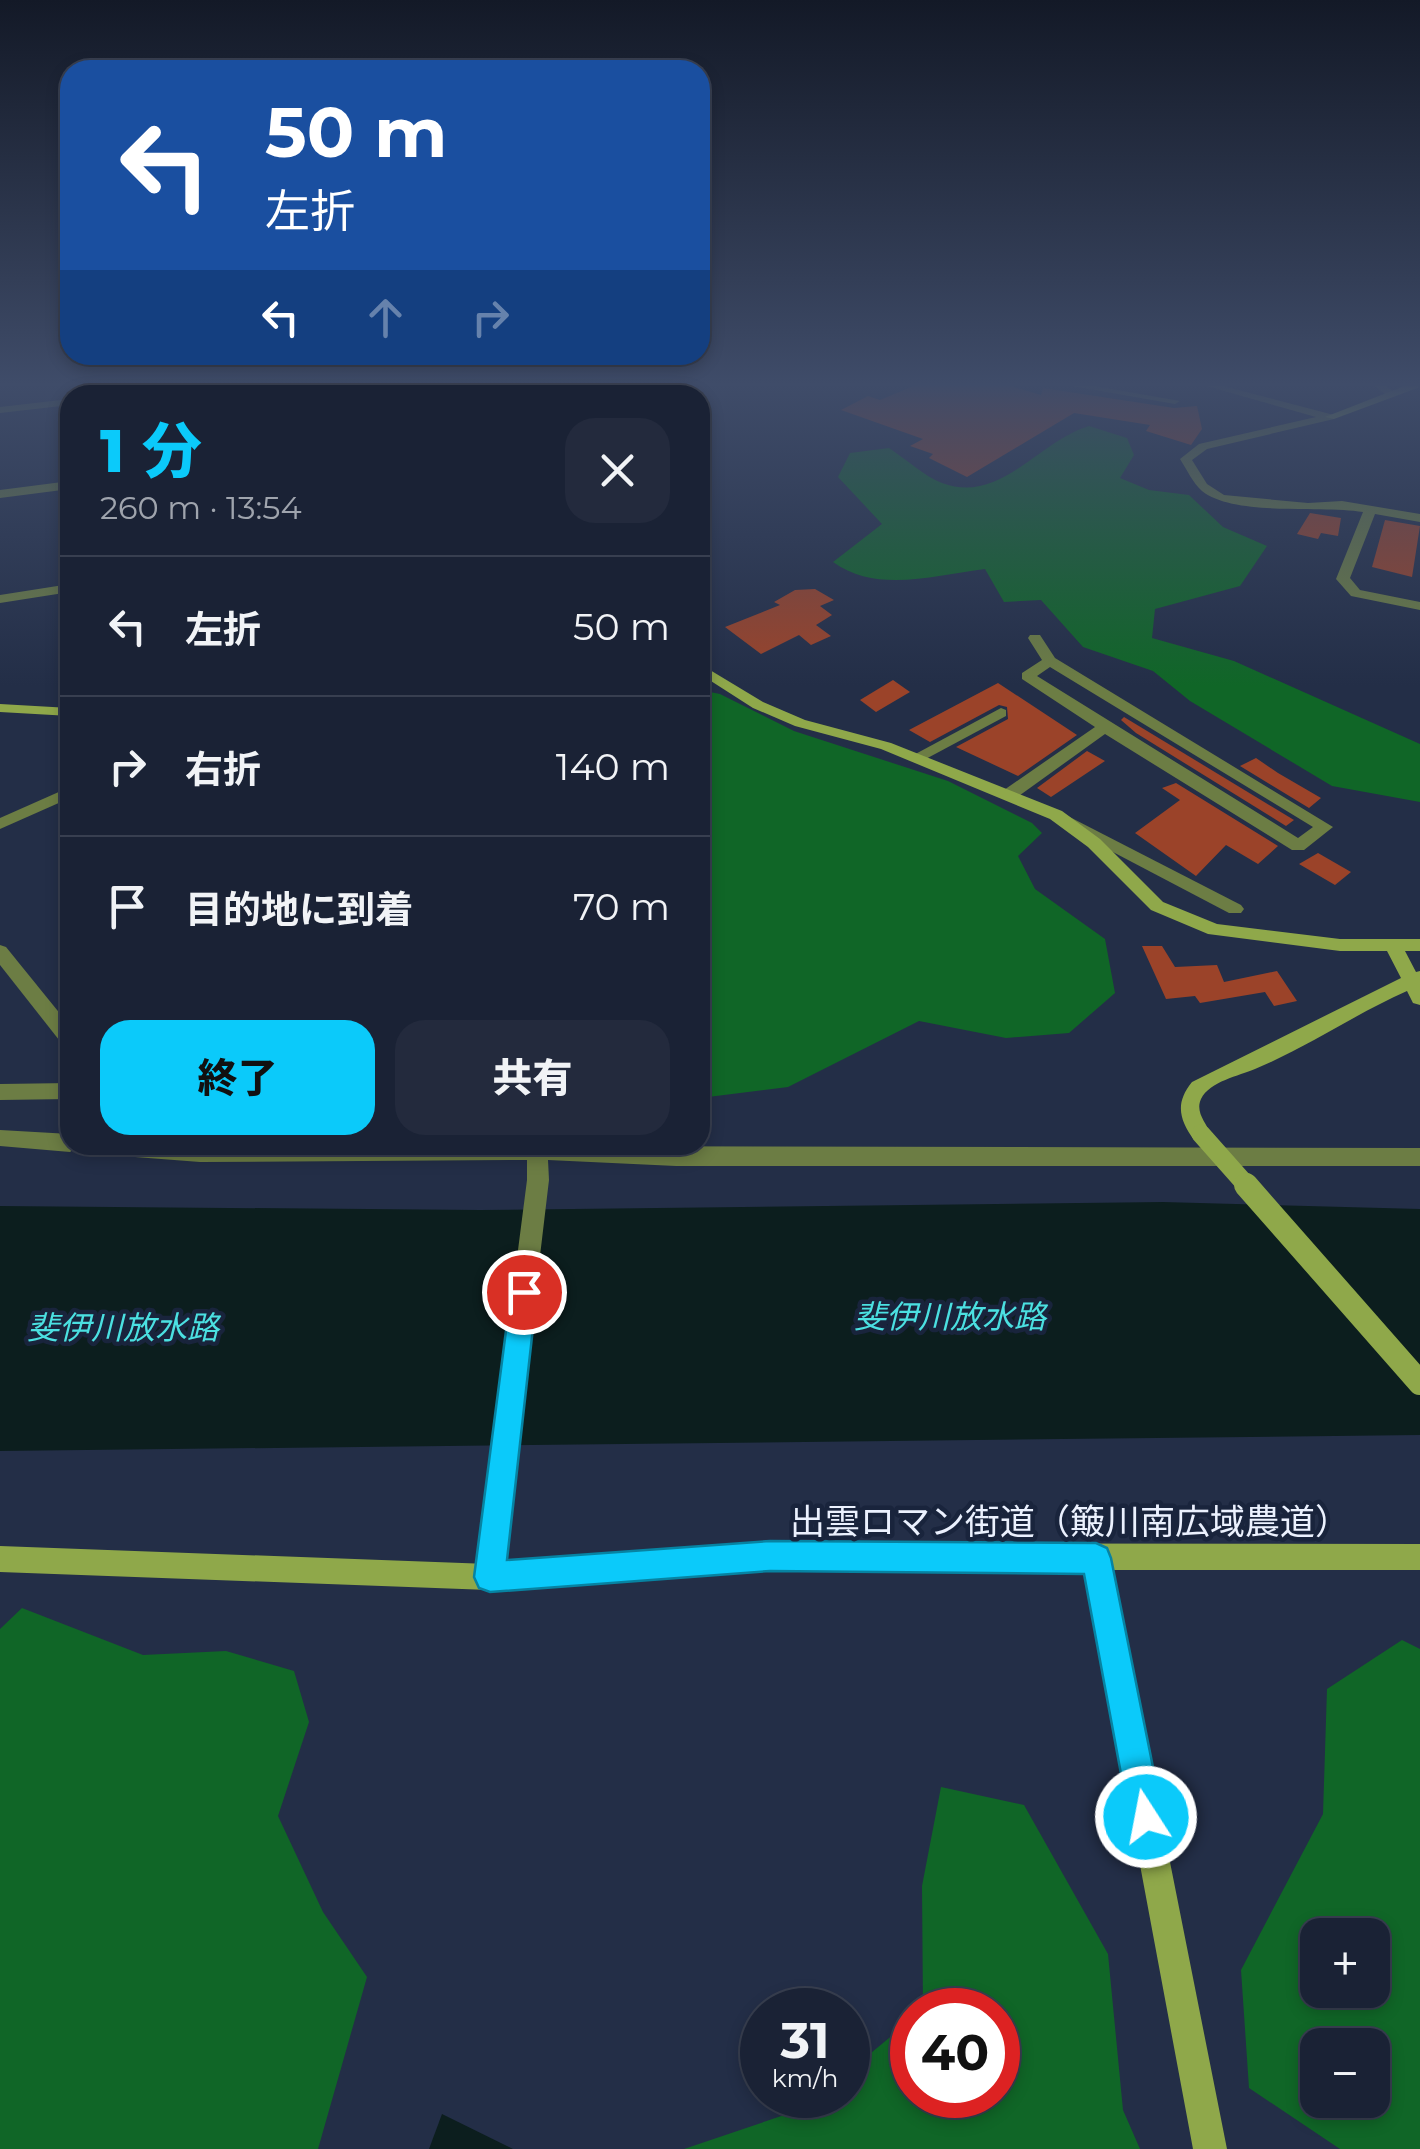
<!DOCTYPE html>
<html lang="ja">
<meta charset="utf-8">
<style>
:root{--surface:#1a2235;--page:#232a3d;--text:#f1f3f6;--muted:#9fa4ad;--line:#383f50;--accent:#0bcafa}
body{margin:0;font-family:Montserrat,"Noto Sans JP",sans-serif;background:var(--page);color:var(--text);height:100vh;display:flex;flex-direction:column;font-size:38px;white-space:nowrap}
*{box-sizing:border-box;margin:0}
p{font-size:32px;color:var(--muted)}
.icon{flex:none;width:55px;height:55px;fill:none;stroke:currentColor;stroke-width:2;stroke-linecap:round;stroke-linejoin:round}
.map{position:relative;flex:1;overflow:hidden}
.details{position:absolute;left:60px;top:385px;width:650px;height:770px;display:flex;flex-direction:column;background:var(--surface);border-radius:30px;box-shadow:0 5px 15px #0003,0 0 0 2px var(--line)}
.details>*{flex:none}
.top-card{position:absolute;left:60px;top:60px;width:650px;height:305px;border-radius:30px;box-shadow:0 5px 15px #0003,0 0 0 2px var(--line);background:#1a4fa0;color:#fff;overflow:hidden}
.fabs{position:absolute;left:1300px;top:1918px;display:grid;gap:20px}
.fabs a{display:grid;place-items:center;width:90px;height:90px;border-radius:20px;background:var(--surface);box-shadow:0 5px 15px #0003,0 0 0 2px var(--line);font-size:50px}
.speed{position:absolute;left:740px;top:1988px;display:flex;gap:20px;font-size:50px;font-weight:700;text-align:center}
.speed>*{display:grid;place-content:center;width:130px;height:130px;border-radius:50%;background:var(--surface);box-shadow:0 5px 15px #0003,0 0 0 2px var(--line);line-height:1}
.speed small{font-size:25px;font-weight:400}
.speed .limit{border:15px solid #d22;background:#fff;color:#111}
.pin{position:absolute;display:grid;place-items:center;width:85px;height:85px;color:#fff;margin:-42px;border:5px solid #fff;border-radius:50%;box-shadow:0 2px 10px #0007}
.me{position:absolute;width:110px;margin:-55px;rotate:349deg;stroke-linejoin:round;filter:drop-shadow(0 0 8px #0008)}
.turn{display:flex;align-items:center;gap:35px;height:210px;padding:0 40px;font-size:45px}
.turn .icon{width:130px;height:130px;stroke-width:2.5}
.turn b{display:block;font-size:70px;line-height:85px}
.lanes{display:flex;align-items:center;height:95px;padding:0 40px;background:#0003;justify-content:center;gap:50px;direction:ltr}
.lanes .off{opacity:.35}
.round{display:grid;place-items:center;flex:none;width:105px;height:105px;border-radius:30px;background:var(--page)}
.headline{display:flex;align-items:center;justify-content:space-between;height:170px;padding:0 40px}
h1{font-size:60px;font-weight:800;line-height:75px;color:var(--accent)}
.cta{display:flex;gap:20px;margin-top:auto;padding:20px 40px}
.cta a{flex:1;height:115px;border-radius:30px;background:var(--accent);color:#111;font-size:40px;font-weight:800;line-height:115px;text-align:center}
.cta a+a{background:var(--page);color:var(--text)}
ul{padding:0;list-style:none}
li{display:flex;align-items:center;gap:30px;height:140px;padding:0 40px;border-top:2px solid var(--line)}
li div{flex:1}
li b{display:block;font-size:38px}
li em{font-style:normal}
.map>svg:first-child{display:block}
.forest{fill:#106627;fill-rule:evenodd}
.water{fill:#0c1e1e}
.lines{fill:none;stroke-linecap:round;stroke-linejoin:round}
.stream{stroke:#0c1e1e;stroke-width:4}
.building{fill:#9b4329}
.lane{stroke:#6c7d44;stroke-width:6}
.street{fill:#6c7d44;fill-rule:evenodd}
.secondary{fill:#8fa84a;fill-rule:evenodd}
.secondary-bridge-far1{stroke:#8fa84a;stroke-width:19}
.secondary-bridge{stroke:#8fa84a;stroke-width:24}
.route{fill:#0bcafa;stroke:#0783a2;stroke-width:2.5}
.labels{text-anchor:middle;stroke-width:9;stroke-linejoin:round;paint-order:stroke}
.water-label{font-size:32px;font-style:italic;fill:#4be0e1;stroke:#19243c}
.near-street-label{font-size:35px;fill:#ebf1fe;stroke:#19243c}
</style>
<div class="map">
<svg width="1420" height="2149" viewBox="0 0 1420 2149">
<rect width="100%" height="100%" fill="#232e47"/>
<g class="forest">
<path d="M1089,426l38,12 7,17 -14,23 29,12 40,5 34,32 44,19 -27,40 -85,23 -3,29 82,23 186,83v58l-88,-16 -142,-85 -37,-30 -70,-24 -42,-47 -37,2 -19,-33c-50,6 -108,25 -152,-7l49,-38 -44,-47 12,-24 39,-5c17,11 35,28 53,35 58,22 95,-41 147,-57z"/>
<polygon points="700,690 720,694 794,731 948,781 1032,823 1042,833 1018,856 1035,889 1105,939 1115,993 1069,1033 1006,1038 919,1021 788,1087 700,1098"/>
<polygon points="22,1608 143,1655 226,1651 294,1671 309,1722 278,1816 323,1912 367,1977 318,2149 0,2149 0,1629"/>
<path d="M1402,1640l18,9v500h-80l-91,-61 -8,-118 82,-156 4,-125zM1372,1935v55h-54v-55zM1372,2045v55h-54v-55z"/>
<polygon points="941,1787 1024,1805 1108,1954 1123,2110 1140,2149 684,2149 802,2109 819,2095 848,2095 848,2072 912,2019 912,2095 998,2095 998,2010 923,2010 922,1886"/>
</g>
<g class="water">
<polygon points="1163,1202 1420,1209 1420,1435 0,1451 0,1206 480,1210"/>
<polygon points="442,2114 513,2149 429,2149"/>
</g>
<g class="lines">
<polyline class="stream" points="317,385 323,395"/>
</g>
<g class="building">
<polygon points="916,385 1008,385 1041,395 1043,388 1174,408 1197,406 1202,429 1191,445 1146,431 1150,425 1074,413 967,477 929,458 933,454 910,446 923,439 841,410 868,396 880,400"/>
<polygon points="1310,513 1341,518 1338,536 1321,533 1318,539 1297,534"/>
<polygon points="1385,520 1420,526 1412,577 1372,567"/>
<polygon points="815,589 834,600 820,606 832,615 816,625 831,636 811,645 799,635 761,654 725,627 780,605 774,602 795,590"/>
<polygon points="893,680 910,692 876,712 860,700"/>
<polygon points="998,683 1077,735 1018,776 956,747 1008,719 1007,707 999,705 930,742 909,730"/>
<polygon points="1124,717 1294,820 1286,826 1136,733 1121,720"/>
<polygon points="1087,751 1105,761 1051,797 1037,788"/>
<polygon points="1256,758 1278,773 1321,798 1309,808 1240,766"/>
<polygon points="1176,783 1278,846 1258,864 1226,845 1196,876 1135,833 1180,800 1162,788"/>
<polygon points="1318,853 1351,872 1335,885 1299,864"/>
<polygon points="1142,946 1162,946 1175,967 1217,965 1224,982 1277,971 1297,1001 1274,1006 1265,992 1200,1003 1195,996 1166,999"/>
</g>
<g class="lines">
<g class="lane">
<polyline points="137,387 164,385"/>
<polyline points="264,395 296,392"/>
</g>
<g class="street">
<polygon points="115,385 125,385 124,395 114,395"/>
<polygon points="1066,385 1089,385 1180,401 1175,404"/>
<path d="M1203,385h16l115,30v4l-127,30 -15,11 15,24 17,11 84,8 34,-2 78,13v8l-45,-8 -25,64 10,12 60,12v8l-69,-14 -15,-17 27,-67c-42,-7 -128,5 -161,-21 -9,-8 -15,-21 -22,-32l19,-15 117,-27z"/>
<polygon points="1373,385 1385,385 1394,392 1385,394"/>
<polygon points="70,399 70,405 0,413 0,407"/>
<polygon points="70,481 70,489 0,498 0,490"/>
<polygon points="70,584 70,592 0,603 0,595"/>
<path d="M1030,635h10l15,23 278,169 -29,23h-12l-187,-116 -89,64h-12v-8l91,-63 -73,-48v-6l20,-13 -14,-22zM1050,667l263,160 -15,11 -261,-162z"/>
<polygon points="1001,708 1006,710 1006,716 922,761 916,763 908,758"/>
<polygon points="70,787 70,798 0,829 0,818"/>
<polygon points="1058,811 1241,905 1244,909 1241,913 1229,913 1052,820 1052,812"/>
<polygon points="0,945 6,947 70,1026 70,1047 63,1045 0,965"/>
<polygon points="70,1083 70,1099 0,1100 0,1084"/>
<polygon points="0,1130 70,1134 70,1145 79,1145 70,1152 0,1146"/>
<polygon points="86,1145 1420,1148 1420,1166 676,1166 548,1160 549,1180 502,1577 499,1587 489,1590 479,1587 476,1577 527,1180 527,1160 200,1162 96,1154 89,1151"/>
</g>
<g class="secondary">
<polygon points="327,385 337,385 342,395 332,395"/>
<polygon points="1407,385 1420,387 1334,419 1325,417"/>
<path d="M700,664l63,38 42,18 86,23 171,68 38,28 63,63 54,22 123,15h80v12h-15l11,21 4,-1v34l-7,-2 -6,-12c-52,23 -99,56 -152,78 -16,7 -45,12 -54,30 -6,13 5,24 10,35l-3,6h-14c-15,-21 -19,-37 -2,-58l209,-104 -14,-27h-47l-132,-17 -57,-24 -63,-63 -38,-28 -169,-70 -86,-23 -42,-18 -53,-34z"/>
<polygon points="0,704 70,708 70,716 0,712"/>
<polygon points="771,1543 1420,1544 1420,1570 1112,1570 1227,2149 1193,2149 1085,1570 771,1569 489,1590 0,1572 0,1546 489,1564"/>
</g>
<polyline class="secondary-bridge-far1" points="1201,1134 1248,1187"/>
<polyline class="secondary-bridge" points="1246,1185 1420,1383"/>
</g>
<linearGradient id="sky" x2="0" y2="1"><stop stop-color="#131927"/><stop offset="0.56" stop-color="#3f4c69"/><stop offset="1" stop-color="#3f4c69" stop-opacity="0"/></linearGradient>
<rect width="1420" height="686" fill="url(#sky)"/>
<polygon class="route" points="524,1280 533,1284 537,1292 507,1560 770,1541 1096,1543 1107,1548 1111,1558 1163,1817 1158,1829 1146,1834 1134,1829 1129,1817 1084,1574 770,1571 490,1592 479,1588 474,1577 511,1292 514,1284"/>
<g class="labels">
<g class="water-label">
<text x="950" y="1328">斐伊川放水路</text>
<text x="123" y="1339">斐伊川放水路</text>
</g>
<g class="near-street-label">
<text x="1070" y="1534">出雲ロマン街道（簸川南広域農道）</text>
</g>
</g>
</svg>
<div class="fabs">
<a>+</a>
<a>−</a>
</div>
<div class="speed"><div>31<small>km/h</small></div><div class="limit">40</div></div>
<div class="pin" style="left:524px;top:1292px;background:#d93025"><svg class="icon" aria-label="arrive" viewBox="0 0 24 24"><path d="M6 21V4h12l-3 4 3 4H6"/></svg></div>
<svg class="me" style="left:1146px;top:1817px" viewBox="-20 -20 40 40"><circle r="17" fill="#0bcafa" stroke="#fff" stroke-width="3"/><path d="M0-11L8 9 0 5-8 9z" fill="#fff"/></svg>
<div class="top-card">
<div class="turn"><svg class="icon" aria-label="left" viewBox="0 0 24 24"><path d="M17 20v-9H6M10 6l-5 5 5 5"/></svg><div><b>50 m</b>左折</div></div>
<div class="lanes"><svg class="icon" aria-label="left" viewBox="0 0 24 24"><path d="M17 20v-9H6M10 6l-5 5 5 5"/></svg><svg class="icon off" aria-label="ahead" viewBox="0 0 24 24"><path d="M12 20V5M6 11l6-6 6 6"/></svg><svg class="icon off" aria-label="right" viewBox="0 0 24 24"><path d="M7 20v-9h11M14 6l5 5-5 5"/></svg></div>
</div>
<section class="details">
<div class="headline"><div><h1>1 分</h1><p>260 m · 13:54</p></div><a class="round"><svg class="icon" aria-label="close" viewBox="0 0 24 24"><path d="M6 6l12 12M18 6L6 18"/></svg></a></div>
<ul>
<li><svg class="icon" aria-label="left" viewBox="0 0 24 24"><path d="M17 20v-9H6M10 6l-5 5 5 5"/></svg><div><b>左折</b></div><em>50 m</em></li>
<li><svg class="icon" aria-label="right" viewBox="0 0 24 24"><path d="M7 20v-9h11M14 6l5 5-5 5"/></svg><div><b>右折</b></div><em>140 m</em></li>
<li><svg class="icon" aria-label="arrive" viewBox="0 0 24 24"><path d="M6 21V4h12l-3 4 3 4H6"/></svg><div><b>目的地に到着</b></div><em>70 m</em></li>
</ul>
<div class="cta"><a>終了</a><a>共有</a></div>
</section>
</div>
